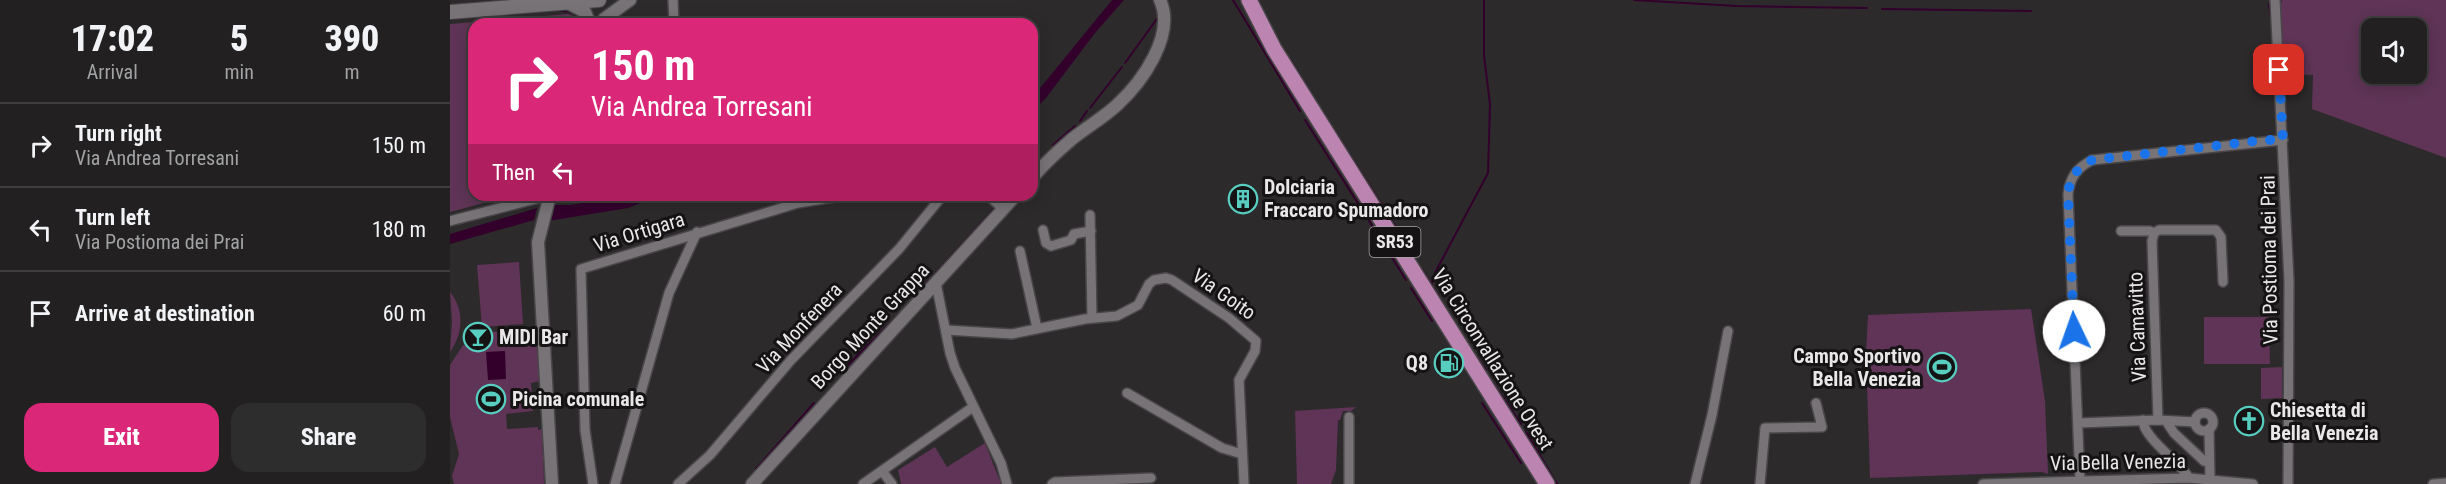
<!DOCTYPE html>
<style>
:root{--surface:#222021;--page:#2e2d2e;--text:#f1f3f6;--muted:#a2a3a5;--line:#3f3e3f;--accent:#db2777}
body{margin:0;font-family:"Roboto Condensed",sans-serif;background:var(--page);color:var(--text);height:100vh;display:flex;flex-direction:column;font-size:22px;white-space:nowrap}
*{box-sizing:border-box;margin:0}
p{font-size:20px;color:var(--muted)}
.icon{flex:none;width:33px;height:33px;fill:none;stroke:currentColor;stroke-width:2;stroke-linecap:round;stroke-linejoin:round}
.map{position:relative;flex:1;overflow:hidden}
.drawer{display:flex;flex-direction:column;background:var(--surface);width:450px}
.drawer>*{flex:none}
.banner{position:absolute;left:18px;top:18px;width:570px;height:183px;border-radius:18px;box-shadow:0 3px 15px #0003,0 0 0 2px var(--line);background:#db2777;color:#fff;overflow:hidden}
.fabs{position:absolute;left:1911px;top:18px;display:grid;gap:12px}
.fabs a{display:grid;place-items:center;width:66px;height:66px;border-radius:12px;background:var(--surface);box-shadow:0 3px 15px #0003,0 0 0 2px var(--line);font-size:30px}
.pin{position:absolute;display:grid;place-items:center;width:51px;height:51px;color:#fff;margin:-26px;border-radius:12px;box-shadow:0 3px 9px #0006}
.me{position:absolute;width:66px;margin:-33px;rotate:357deg;stroke-linejoin:round;filter:drop-shadow(0 0 4px #0008)}
.turn{display:flex;align-items:center;gap:21px;height:126px;padding:0 24px;font-size:27px}
.turn .icon{width:78px;height:78px;stroke-width:2.5}
.turn b{display:block;font-size:42px;line-height:51px}
.then{display:flex;align-items:center;height:57px;padding:0 24px;background:#0003;gap:12px;font-size:22px}
.eta{display:flex;justify-content:space-evenly;align-items:center;height:102px;text-align:center}
.eta b{font-size:36px;font-weight:800;line-height:42px}
.button{display:flex;gap:12px;margin-top:auto;padding:12px 24px}
.button a{flex:1;height:69px;border-radius:18px;background:var(--accent);color:#fff;font-size:24px;font-weight:800;line-height:69px;text-align:center}
.button a+a{background:var(--page);color:var(--text)}
ul{padding:0;list-style:none}
li{display:flex;align-items:center;gap:18px;height:84px;padding:0 24px;border-top:2px solid var(--line)}
li div{flex:1}
li b{display:block;font-size:22px}
li em{font-style:normal}
main{display:flex;flex:1;min-height:0}
.map>svg:first-child{display:block}
.green{fill:#5f3456;fill-rule:evenodd}
.water{fill:#33002c}
.lines{fill:none;stroke-linecap:round;stroke-linejoin:round}
.stream{stroke:#33002c;stroke-width:2}
.minor-casing{stroke:#484648;stroke-width:12}
.tertiary-casing{stroke:#484648;stroke-width:15}
.secondary-casing{stroke:#484648;stroke-width:16}
.primary-casing{stroke:#484648;stroke-width:18}
.minor{stroke:#777376;stroke-width:9}
.tertiary{stroke:#777376;stroke-width:12}
.secondary{stroke:#777376;stroke-width:14}
.primary{stroke:#bc84b0;stroke-width:15}
.route{stroke:#1a73e8;stroke-width:10;stroke-dasharray:0 18}
.labels{text-anchor:middle;stroke-width:6;stroke-linejoin:round;paint-order:stroke}
.shield{fill:#151314;stroke:#a9a7a8;stroke-width:1.5}
.shield-label{font-size:18px;font-weight:bold;fill:#e9e7e8}
.poi-label{font-size:20px;font-weight:bold;fill:#e9e7e8;stroke:#151314;text-anchor:start}
.street-label{font-size:20px;fill:#e9e7e8;stroke:#151314}
</style>
<main>
<section class="drawer">
<div class="eta">
<div><b>17:02</b><p>Arrival</p></div>
<div><b>5</b><p>min</p></div>
<div><b>390</b><p>m</p></div>
</div>
<ul>
<li><svg class="icon" aria-label="right" viewBox="0 0 24 24"><path d="M7 20v-9h11M14 6l5 5-5 5"/></svg><div><b>Turn right</b><p>Via Andrea Torresani</p></div><em>150 m</em></li>
<li><svg class="icon" aria-label="left" viewBox="0 0 24 24"><path d="M17 20v-9H6M10 6l-5 5 5 5"/></svg><div><b>Turn left</b><p>Via Postioma dei Prai</p></div><em>180 m</em></li>
<li><svg class="icon" aria-label="arrive" viewBox="0 0 24 24"><path d="M6 21V4h12l-3 4 3 4H6"/></svg><div><b>Arrive at destination</b></div><em>60 m</em></li>
</ul>
<div class="button"><a>Exit</a><a>Share</a></div>
</section>
<div class="map">
<svg width="1996" height="484" viewBox="0 0 1996 484">
<rect width="100%" height="100%" fill="#2d2a2c"/>
<g class="green">
<path d="M1832,0h164v158l-134,-49 1,-34 -29,-1 -4,-67zM1922,28h44v46h-44z"/>
<polygon points="118,14 126,17 131,24 24,24 24,195 64,195 0,212 0,24"/>
<polygon points="69,262 73,324 32,327 27,265"/>
<path d="M0,292c15,18 13,42 0,60l2,-31z"/>
<polygon points="1581,309 1595,401 1598,474 1592,472 1420,478 1416,354 1418,315"/>
<polygon points="1754,317 1819,317 1820,364 1754,364"/>
<polygon points="84,330 87,332 90,381 81,383 83,411 56,414 57,429 88,427 88,430 92,429 94,484 4,484 2,476 9,454 0,417 0,365 13,345 24,348 25,346 28,347 34,343 36,332"/>
<polygon points="1832,367 1832,398 1811,399 1811,368"/>
<polygon points="906,407 901,411 893,411 890,420 888,420 886,470 881,484 847,484 845,411"/>
<polygon points="535,443 551,484 451,484 448,470 485,447 497,467"/>
</g>
<g class="water">
<polygon points="662,0 674,0 645,33 596,98 582,112 582,98"/>
<polygon points="183,195 211,195 178,208 98,221 103,205 120,205"/>
<polygon points="87,208 84,220 0,244 0,234"/>
<polygon points="55,351 56,379 38,380 36,352"/>
</g>
<g class="lines">
<g class="stream">
<polyline points="783,0 850,111"/>
<polyline points="1184,0 1287,6 1417,8"/>
<polyline points="1819,4 1821,19"/>
<polyline points="1432,9 1581,11"/>
<path d="M0,19l106,-9c12,1 22,2 27,14"/>
<polyline points="840,59 866,101"/>
<polyline points="675,63 709,16"/>
<polyline points="640,108 672,67"/>
<polyline points="871,109 965,257"/>
<polyline points="855,120 911,208"/>
<polyline points="630,121 637,111"/>
<polyline points="603,145 625,126"/>
<polyline points="552,201 558,195"/>
<polyline points="918,219 956,280"/>
<polyline points="972,269 989,296"/>
<polyline points="482,277 545,208"/>
<polyline points="981,285 986,271 1038,173 1040,104 1034,56 1034,0"/>
<polyline points="961,288 982,321"/>
<polyline points="462,299 479,280"/>
<polyline points="1027,357 1036,370"/>
<polyline points="394,369 447,316"/>
<polyline points="1040,378 1071,424"/>
<polyline points="1032,403 1071,463"/>
<polyline points="1076,432 1107,484"/>
<polyline points="306,469 364,403"/>
</g>
<g class="minor-casing">
<g id="minor">
<polyline points="223,0 224,24"/>
<polyline points="1825,0 1839,281 1838,484"/>
<polyline points="538,195 553,209"/>
<polyline points="640,215 642,318"/>
<polyline points="0,221 89,198 99,198"/>
<polyline points="593,230 596,243 601,246 621,240 624,234 641,231"/>
<polyline points="1671,231 1700,231 1704,233"/>
<polyline points="570,251 587,328"/>
<polyline points="486,283 500,353 505,368 551,463 557,484"/>
<polyline points="496,330 562,334 635,319 667,316 688,305 699,284 704,280 716,278 722,280 779,318 806,341 805,351 789,380 794,484"/>
<polyline points="677,393 772,448 792,454"/>
<circle cx="1754" cy="422" r="9"/>
<polyline points="899,417 899,484"/>
<path d="M1693,420c0,18 36,41 46,58"/>
<polyline points="1708,420 1702,241 1704,233 1709,230 1766,230 1771,237 1773,282"/>
<polyline points="1719,421 1718,424 1724,433 1754,461 1759,462"/>
<polyline points="1628,423 1708,420 1745,422"/>
<polyline points="1759,429 1760,479"/>
<polyline points="432,471 442,484"/>
<path d="M1630,480l-12,-286c2,-17 9,-26 24,-34l191,-20"/>
<polyline points="143,484 135,430 131,269 348,203 397,195"/>
<polyline points="165,484 219,293 247,232"/>
<polyline points="228,484 260,455 341,360 449,249 493,195"/>
<polyline points="413,484 523,407"/>
<polyline points="602,484 605,482 701,478"/>
<polyline points="1245,484 1262,415 1278,331"/>
<polyline points="1310,484 1315,428 1372,427 1366,403"/>
<polyline points="1533,484 1739,478 1803,484"/>
<polyline points="1983,484 1996,483"/>
</g>
</g>
<g class="tertiary-casing">
<g id="tertiary">
<polyline points="116,2 135,12 140,24"/>
<polyline points="152,24 154,19 180,0"/>
<path d="M582,178c12,-14 26,-27 40,-39 15,-12 31,-21 45,-34 25,-23 59,-70 43,-105"/>
<polyline points="100,195 88,242 102,484"/>
<polyline points="302,484 566,195"/>
</g>
</g>
<g class="secondary-casing">
<polyline id="secondary" points="0,12 149,0"/>
</g>
<g class="primary-casing">
<polyline id="primary" points="799,0 824,49 1097,484"/>
</g>
<use href="#minor" class="minor"/>
<use href="#tertiary" class="tertiary"/>
<use href="#secondary" class="secondary"/>
<use href="#primary" class="primary"/>
</g>
<g class="lines">
<path class="route" d="M1624,331l-6,-137c2,-17 9,-26 24,-34l174,-20h17l-4,-70"/>
</g>
<defs>
<g id="building-ring" transform="scale(1.5)"><circle r="9.5" fill="#151314" stroke="#58cec1" stroke-width="1.5"/><path d="M-4-6H4V6H1V3H-1V6H-4ZM-2.5-4.3h1.7v1.8h-1.7ZM.8-4.3h1.7v1.8H.8ZM-2.5-1h1.7V.8h-1.7ZM.8-1h1.7V.8H.8Z" fill="#58cec1"/></g>
<g id="bar-ring" transform="scale(1.5)"><circle r="9.5" fill="#151314" stroke="#58cec1" stroke-width="1.5"/><path d="M-6-5H6L.8 .8V4.5H3.5V6h-7V4.5H-.8V.8Z" fill="#58cec1"/></g>
<g id="fuel-ring" transform="scale(1.5)"><circle r="9.5" fill="#151314" stroke="#58cec1" stroke-width="1.5"/><path d="M-5.5-6h7V0h2V4h1.3V-2.5L3-4.5l.8-.8L6-3V5H2.5V1h-1V6h-7ZM-4.2-4.7v3.2H.2V-4.7Z" fill="#58cec1"/></g>
<g id="stadium-ring" transform="scale(1.5)"><circle r="9.5" fill="#151314" stroke="#58cec1" stroke-width="1.5"/><path d="M0-5a6.5 5 0 1 0 0 10a6.5 5 0 1 0 0-10ZM-3.5-1.8h7v3.6h-7Z" fill="#58cec1"/></g>
<g id="church-ring" transform="scale(1.5)"><circle r="9.5" fill="#151314" stroke="#58cec1" stroke-width="1.5"/><path d="M-1.2-6h2.4v3.5h3.3v2.4h-3.3V6h-2.4V-.1h-3.3v-2.4h3.3Z" fill="#58cec1"/></g>
</defs>
<g fill-rule="evenodd">
<use href="#building-ring" x="793" y="199"/>
<use href="#bar-ring" x="28" y="337"/>
<use href="#fuel-ring" x="999" y="363"/>
<use href="#stadium-ring" x="1492" y="367"/>
<use href="#stadium-ring" x="41" y="399"/>
<use href="#church-ring" x="1799" y="421"/>
</g>
<g class="labels">
<rect class="shield" x="919.5" y="227" width="51" height="30" rx="4.5"/>
<g class="shield-label">
<text x="945" y="248">SR53</text>
</g>
<g class="poi-label">
<text x="814" y="194">Dolciaria<tspan x="814" dy="23">Fraccaro Spumadoro</tspan></text>
<text x="49" y="344">MIDI Bar</text>
<text x="1471" y="363" text-anchor="end">Campo Sportivo<tspan x="1471" dy="23">Bella Venezia</tspan></text>
<text x="978" y="370" text-anchor="end">Q8</text>
<text x="62" y="406">Picina comunale</text>
<text x="1820" y="417">Chiesetta di<tspan x="1820" dy="23">Bella Venezia</tspan></text>
</g>
<g class="street-label">
<text transform="translate(189 232) rotate(-17)" y="7">Via Ortigara</text>
<text transform="translate(1819 260) rotate(-91)" y="7">Via Postioma dei Prai</text>
<text transform="translate(774 294) rotate(35)" y="7">Via Goito</text>
<text transform="translate(420 326) rotate(-47)" y="7">Borgo Monte Grappa</text>
<text transform="translate(1687 327) rotate(-92)" y="7">Via Camavitto</text>
<text transform="translate(349 328) rotate(-47)" y="7">Via Monfenera</text>
<text transform="translate(1043 359) rotate(58)" y="7">Via Circonvallazione Ovest</text>
<text transform="translate(1668 462) rotate(-1)" y="7">Via Bella Venezia</text>
</g>
</g>
</svg>
<div class="fabs">
<a><svg class="icon" aria-label="sound" viewBox="0 0 24 24"><path d="M4 9h4l5-4v14l-5-4H4zM17 9q2 3 0 6"/></svg></a>
</div>
<div class="pin" style="left:1829px;top:70px;background:#d93025"><svg class="icon" aria-label="arrive" viewBox="0 0 24 24"><path d="M6 21V4h12l-3 4 3 4H6"/></svg></div>
<svg class="me" style="left:1624px;top:331px" viewBox="-20 -20 40 40"><circle r="19" fill="#fff"/><path d="M0-13L10 11 0 6-10 11z" fill="#1a73e8"/></svg>
<div class="banner">
<div class="turn"><svg class="icon" aria-label="right" viewBox="0 0 24 24"><path d="M7 20v-9h11M14 6l5 5-5 5"/></svg><div><b>150 m</b>Via Andrea Torresani</div></div>
<div class="then">Then<svg class="icon" aria-label="left" viewBox="0 0 24 24"><path d="M17 20v-9H6M10 6l-5 5 5 5"/></svg></div>
</div>
</div>
</main>
